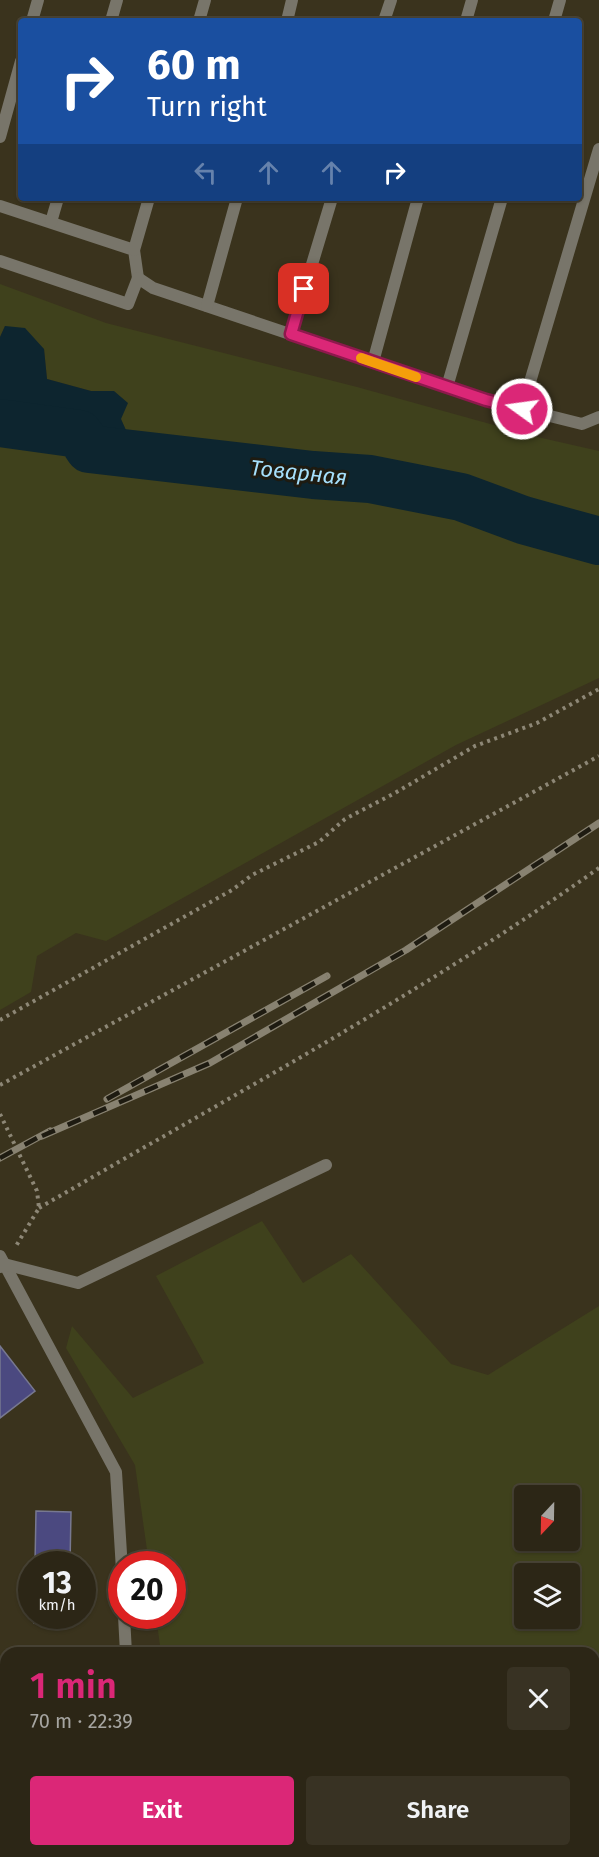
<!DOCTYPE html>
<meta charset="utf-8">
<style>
:root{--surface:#2c2616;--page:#383223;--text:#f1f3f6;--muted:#a6a5a1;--line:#484335;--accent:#db2777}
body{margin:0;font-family:"Fira Sans",sans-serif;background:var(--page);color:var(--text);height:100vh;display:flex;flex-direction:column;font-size:22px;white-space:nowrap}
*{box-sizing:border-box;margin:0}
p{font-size:20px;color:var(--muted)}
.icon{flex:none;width:33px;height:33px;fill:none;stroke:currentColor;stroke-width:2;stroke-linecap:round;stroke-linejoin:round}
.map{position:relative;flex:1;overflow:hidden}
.drawer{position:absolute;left:0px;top:1647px;width:600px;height:210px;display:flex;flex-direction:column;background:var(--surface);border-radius:18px 18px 0 0;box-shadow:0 2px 4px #0004,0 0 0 2px var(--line)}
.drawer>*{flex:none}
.guide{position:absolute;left:18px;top:18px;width:564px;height:183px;border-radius:6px;box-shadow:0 2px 4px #0004,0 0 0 2px var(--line);background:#1a4fa0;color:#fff;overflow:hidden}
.needle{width:39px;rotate:202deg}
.controls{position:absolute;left:514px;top:1485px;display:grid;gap:12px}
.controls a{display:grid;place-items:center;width:66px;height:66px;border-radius:6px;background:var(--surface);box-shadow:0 2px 4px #0004,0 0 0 2px var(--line);font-size:30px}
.speed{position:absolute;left:18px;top:1551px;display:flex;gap:12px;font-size:30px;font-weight:700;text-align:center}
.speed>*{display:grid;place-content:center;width:78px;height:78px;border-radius:50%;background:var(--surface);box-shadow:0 2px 4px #0004,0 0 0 2px var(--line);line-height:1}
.speed small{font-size:15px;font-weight:400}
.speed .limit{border:9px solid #d22;background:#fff;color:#111}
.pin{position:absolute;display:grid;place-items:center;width:51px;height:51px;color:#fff;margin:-26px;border-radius:12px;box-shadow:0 3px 9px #0006}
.me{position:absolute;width:66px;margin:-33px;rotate:284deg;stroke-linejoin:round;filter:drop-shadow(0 0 4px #0008)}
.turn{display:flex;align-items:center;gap:21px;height:126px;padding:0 30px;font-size:27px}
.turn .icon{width:78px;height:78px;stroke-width:2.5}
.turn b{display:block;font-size:42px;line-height:51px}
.lanes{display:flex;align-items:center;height:57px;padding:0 30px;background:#0003;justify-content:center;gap:30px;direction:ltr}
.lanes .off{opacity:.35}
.round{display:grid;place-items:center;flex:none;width:63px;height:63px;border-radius:6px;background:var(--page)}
.summary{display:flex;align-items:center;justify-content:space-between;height:102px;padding:0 30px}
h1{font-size:36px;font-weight:600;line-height:45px;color:var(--accent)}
.primary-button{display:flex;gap:12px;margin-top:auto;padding:12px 30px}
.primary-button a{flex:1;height:69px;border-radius:6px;background:var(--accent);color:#fff;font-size:24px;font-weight:600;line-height:69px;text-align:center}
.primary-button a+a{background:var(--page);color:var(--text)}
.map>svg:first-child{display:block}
.green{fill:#3f411c;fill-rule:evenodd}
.water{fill:#0d252f}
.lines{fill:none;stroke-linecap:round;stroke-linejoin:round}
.river{stroke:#0d252f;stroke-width:48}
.building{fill:#4b4980;stroke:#777890;stroke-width:1.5}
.path{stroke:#8d8776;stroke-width:4;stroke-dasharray:3 4.5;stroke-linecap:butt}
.service{stroke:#78756a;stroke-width:12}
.rail-casing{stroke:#888271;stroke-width:7}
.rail{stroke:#1e1b11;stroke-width:4.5;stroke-dasharray:14;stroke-linecap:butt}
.route-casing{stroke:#8e194d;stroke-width:15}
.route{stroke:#db2777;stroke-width:10}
.slow{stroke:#f59e0b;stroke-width:10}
.labels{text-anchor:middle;stroke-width:6;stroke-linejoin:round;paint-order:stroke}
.water-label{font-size:22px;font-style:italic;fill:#a5dffb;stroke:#1e1b11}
</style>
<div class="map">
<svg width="599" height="1857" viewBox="0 0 599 1857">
<rect width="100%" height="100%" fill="#3a331d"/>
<g class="green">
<polygon points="0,284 106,323 357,387 533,436 599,451 599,678 456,745 106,941 76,933 37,956 31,992 0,1010 0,429 12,430 36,442 66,440 89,449 129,439 121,419 114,392 91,391 47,379 44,349 5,326 0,337"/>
<path d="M262,1221l41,62 48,-29 100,110 37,11 111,-69v551h-174l-3,-6h172v-198h-433l-5,-37h16v-52h-23l-14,-99 -69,-117 6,-22 61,72 71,-35 -48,-87zM525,1496h45v44h-45zM525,1574h45v44h-45z"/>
</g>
<polygon class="water" points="5,326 25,328 44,349 47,379 91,391 114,391 128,403 121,419 130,439 89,449 66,440 36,442 12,430 0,429 0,337"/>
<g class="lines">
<polyline class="river" points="0,423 79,434 89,449 313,475 370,479 461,497 523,520 599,541"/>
</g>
<g class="building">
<polygon points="0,1346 35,1391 0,1418"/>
<polygon points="36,1511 71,1512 70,1564 35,1564"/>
<polygon points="34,1616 69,1616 69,1624 34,1623"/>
</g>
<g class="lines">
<g class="path">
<polyline points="0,1020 232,890 252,875 319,842 345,819 395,793 475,746 537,723 599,689"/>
<polyline points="0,1085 599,756"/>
<polyline points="0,1114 37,1191 39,1208 16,1246"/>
<path d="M39,1208c189,-110 382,-214 560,-340"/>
</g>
<g class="service">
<polyline points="32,21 38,0"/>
<polyline points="111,21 117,0"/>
<polyline points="199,21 205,0"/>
<polyline points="287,21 292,0"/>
<polyline points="384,21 391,0"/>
<polyline points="466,21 472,0"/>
<polyline points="554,21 560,0"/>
<polyline points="0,137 21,61"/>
<polyline points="0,206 134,250 138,278"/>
<polyline points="51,222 58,198"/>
<polyline points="134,250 149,198"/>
<polyline points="0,261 128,304 138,278 153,288 486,400 582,424 599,417"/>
<polyline points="207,306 237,198"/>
<polyline points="291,334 332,198"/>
<polyline points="373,362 418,198"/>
<polyline points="447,387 502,198"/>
<polyline points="522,409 599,149"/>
<polyline points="0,1256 116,1472 122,1570"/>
<polyline points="0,1267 4,1264 78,1283 326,1165"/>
<polyline points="124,1616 126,1653"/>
<polyline points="243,1851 262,1857"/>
<polyline points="45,1857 48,1851"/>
</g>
<g class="rail-casing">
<g id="rail">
<polyline points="107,1099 327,976"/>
<polyline points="42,1136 210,1063 406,950 599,823"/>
<polyline points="0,1158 50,1131"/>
</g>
</g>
<use href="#rail" class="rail"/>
</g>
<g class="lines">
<g class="route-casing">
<polyline id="route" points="304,289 291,334 486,400 522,409"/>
</g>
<use href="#route" class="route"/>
<polyline class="slow" points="361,358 416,377"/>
</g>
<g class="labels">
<g class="water-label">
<text transform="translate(299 472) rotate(6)" y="8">Товарная</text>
</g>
</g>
</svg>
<div class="controls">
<a><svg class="needle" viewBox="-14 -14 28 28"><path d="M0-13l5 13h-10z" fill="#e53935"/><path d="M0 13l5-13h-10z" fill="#a6a5a1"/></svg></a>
<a><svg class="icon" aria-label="layers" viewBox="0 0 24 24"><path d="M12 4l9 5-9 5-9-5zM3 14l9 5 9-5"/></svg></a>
</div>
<div class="speed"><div>13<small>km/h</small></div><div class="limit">20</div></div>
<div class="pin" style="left:304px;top:289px;background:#d93025"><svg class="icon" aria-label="arrive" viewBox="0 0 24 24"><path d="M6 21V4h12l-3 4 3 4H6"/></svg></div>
<svg class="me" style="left:522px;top:409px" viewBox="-20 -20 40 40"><circle r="17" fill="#db2777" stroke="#fff" stroke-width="3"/><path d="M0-11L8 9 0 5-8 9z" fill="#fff"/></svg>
<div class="guide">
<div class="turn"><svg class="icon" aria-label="right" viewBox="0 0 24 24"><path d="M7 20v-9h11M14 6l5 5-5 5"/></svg><div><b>60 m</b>Turn right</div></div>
<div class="lanes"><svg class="icon off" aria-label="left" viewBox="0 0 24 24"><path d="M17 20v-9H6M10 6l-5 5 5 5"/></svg><svg class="icon off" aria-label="ahead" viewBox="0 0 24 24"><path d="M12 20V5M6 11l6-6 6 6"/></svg><svg class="icon off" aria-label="ahead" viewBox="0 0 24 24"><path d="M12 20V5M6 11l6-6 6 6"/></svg><svg class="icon" aria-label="right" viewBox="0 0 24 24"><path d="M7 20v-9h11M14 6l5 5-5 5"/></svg></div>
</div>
<section class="drawer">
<div class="summary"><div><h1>1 min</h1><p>70 m · 22:39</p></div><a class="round"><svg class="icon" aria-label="close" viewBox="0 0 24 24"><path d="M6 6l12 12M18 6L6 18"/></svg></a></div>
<div class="primary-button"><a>Exit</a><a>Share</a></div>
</section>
</div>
